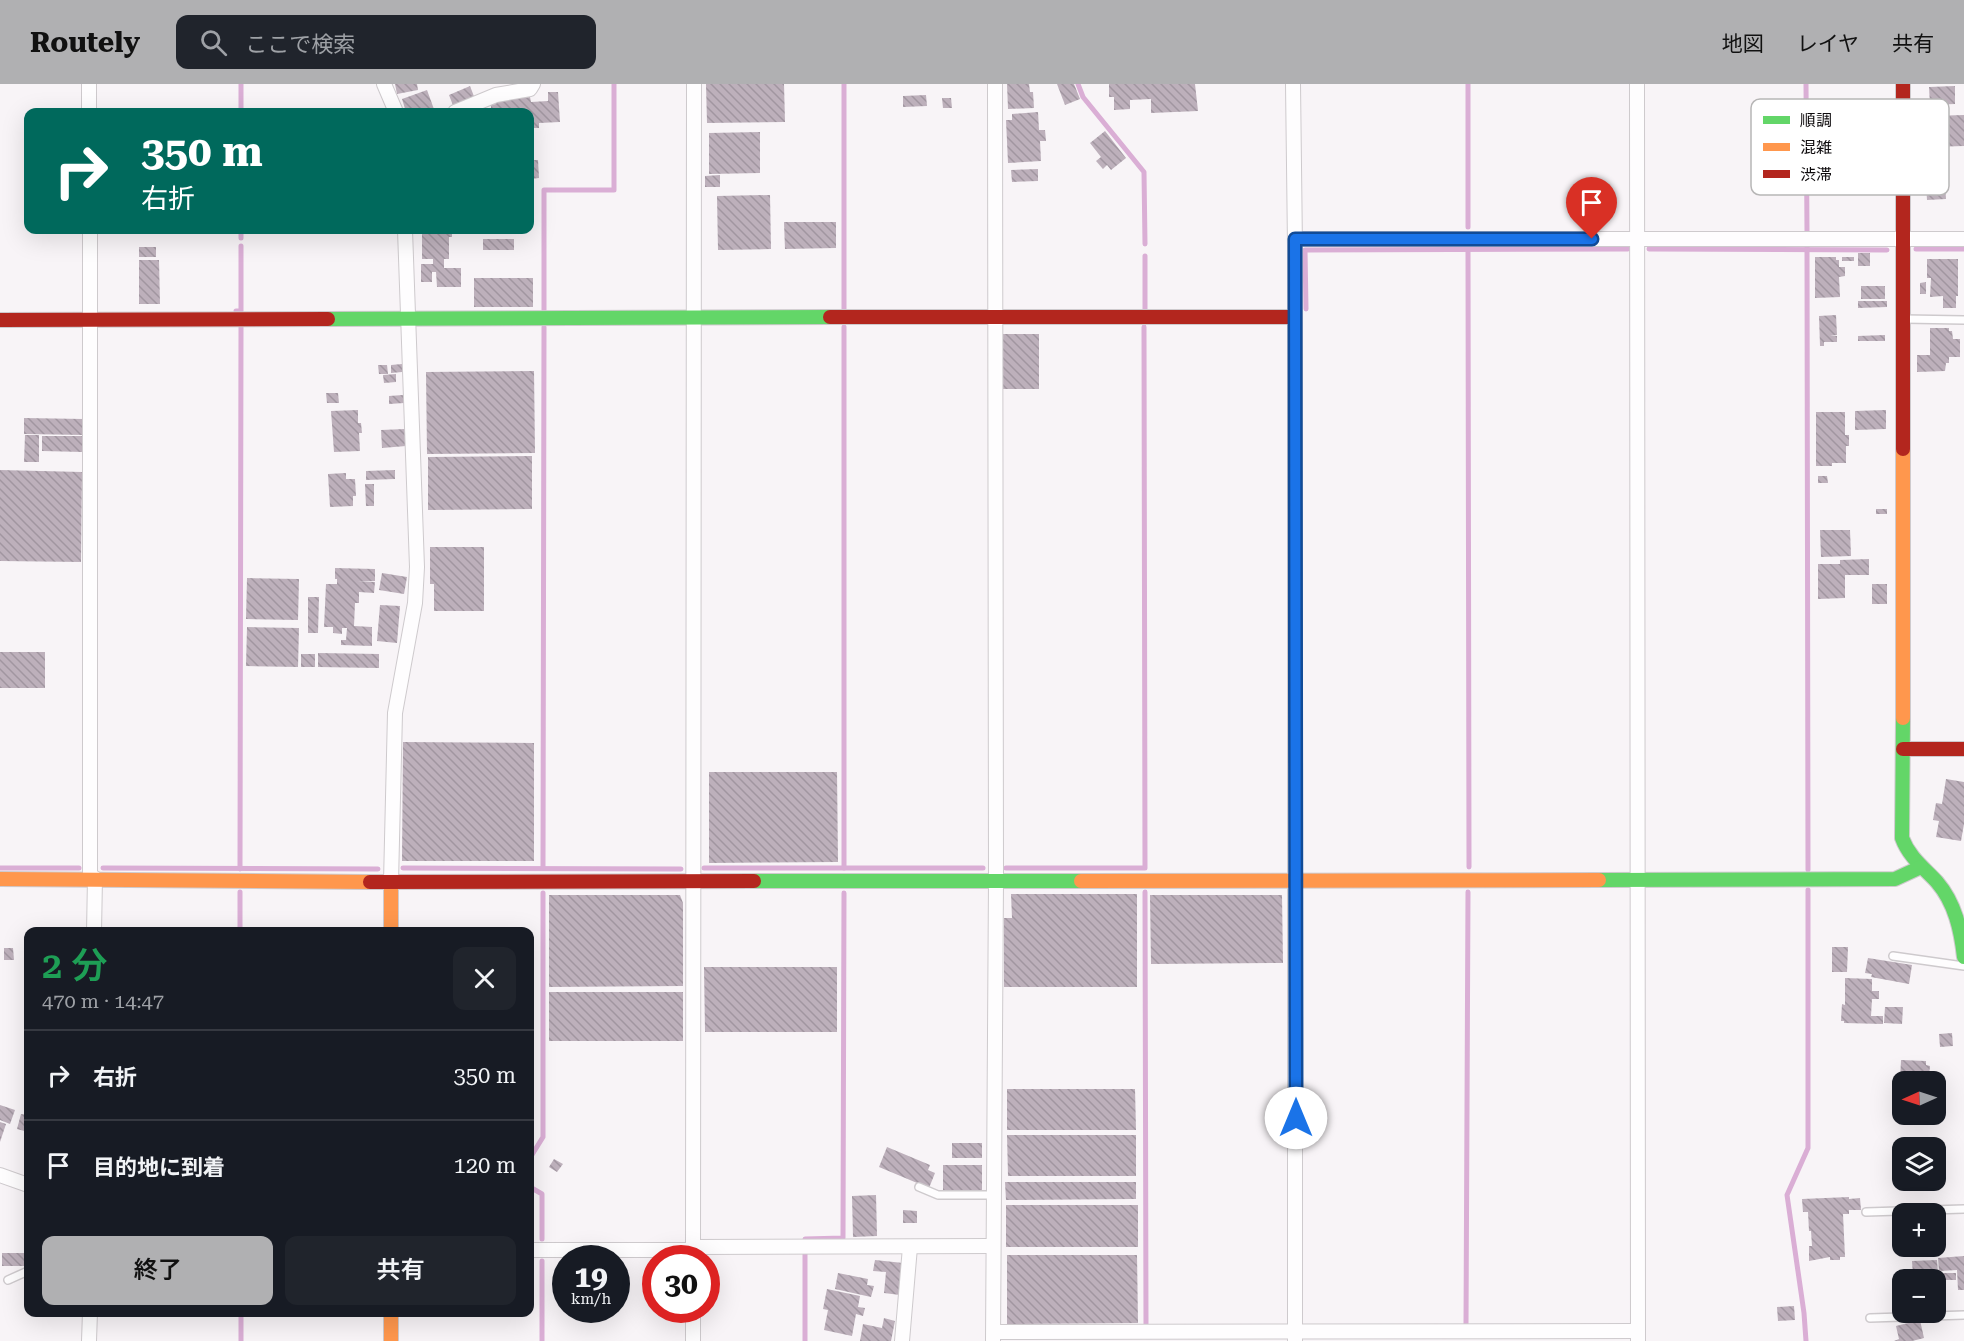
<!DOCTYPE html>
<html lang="ja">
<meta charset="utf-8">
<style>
:root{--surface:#171b24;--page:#20242c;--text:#f1f3f6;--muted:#9ea1a6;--line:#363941;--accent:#b0b0b2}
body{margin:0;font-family:"Roboto Serif","Noto Sans JP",serif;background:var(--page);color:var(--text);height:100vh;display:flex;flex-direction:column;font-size:22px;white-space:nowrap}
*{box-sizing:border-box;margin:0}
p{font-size:20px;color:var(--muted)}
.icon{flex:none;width:33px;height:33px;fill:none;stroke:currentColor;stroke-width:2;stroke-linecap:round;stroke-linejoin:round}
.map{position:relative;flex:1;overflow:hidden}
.drawer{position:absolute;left:24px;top:843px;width:510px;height:390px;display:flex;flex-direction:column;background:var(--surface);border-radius:12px;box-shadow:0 6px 24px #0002}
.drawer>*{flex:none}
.top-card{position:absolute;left:24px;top:24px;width:510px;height:126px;border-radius:12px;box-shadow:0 6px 24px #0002;background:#00695c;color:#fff;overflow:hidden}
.needle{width:39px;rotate:267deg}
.fabs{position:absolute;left:1892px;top:987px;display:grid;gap:12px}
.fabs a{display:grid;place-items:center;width:54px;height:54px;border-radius:12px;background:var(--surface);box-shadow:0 6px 24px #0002;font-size:30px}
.speed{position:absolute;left:552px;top:1161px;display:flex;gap:12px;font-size:30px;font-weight:700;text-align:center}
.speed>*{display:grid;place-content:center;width:78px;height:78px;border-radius:50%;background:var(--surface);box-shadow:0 6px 24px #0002;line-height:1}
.speed small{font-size:15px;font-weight:400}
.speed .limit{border:9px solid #d22;background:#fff;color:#111}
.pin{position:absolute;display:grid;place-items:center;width:51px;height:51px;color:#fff;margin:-62px -26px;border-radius:50% 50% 50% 0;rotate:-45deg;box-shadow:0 0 6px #0007}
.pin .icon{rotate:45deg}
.me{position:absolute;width:66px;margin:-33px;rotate:0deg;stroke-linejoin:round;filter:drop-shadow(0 0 4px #0008)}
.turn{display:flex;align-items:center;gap:21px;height:126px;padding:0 18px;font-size:27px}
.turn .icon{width:78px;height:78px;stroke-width:2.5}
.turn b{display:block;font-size:42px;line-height:51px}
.round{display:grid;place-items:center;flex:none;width:63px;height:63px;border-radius:12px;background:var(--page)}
.overview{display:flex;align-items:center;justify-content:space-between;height:102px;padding:0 18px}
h1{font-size:36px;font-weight:600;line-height:45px;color:#1e9e55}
.primary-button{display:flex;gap:12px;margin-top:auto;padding:12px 18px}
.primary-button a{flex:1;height:69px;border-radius:12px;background:var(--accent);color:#111;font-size:24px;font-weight:600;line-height:69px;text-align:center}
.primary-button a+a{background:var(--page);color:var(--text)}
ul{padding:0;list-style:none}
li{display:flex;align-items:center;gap:18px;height:90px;padding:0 18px;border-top:2px solid var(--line)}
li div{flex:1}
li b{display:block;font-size:22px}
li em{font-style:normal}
header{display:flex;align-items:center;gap:36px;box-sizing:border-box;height:84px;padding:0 30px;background:var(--accent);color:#111}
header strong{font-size:28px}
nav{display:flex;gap:33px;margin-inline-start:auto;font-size:21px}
.search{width:420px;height:54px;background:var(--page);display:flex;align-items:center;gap:15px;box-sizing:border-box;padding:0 21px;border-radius:12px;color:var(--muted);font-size:22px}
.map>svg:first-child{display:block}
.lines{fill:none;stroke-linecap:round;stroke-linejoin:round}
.stream{stroke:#daaed5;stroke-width:5}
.building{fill:url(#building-back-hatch)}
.lane-casing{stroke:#cecacd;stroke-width:10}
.street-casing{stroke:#cecacd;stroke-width:16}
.fast-casing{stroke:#cecacd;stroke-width:16}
.slow-casing{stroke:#cecacd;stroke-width:16}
.jam-casing{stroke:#cecacd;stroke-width:16}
.lane{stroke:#fefdfe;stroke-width:7}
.street{stroke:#fefdfe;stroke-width:14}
.fast{stroke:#63d668;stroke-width:14}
.slow{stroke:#ff974d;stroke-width:14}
.jam{stroke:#b3261e;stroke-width:14}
.route-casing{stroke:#114b97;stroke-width:15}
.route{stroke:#1a73e8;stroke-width:10}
.key{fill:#fff;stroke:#b7b6b6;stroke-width:1.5}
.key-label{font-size:16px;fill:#0e0b0d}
</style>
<header>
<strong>Routely</strong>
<div class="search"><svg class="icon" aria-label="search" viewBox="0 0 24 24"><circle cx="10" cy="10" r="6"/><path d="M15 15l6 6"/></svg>ここで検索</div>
<nav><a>地図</a><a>レイヤ</a><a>共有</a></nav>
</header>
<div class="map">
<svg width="1964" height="1257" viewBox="0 0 1964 1257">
<defs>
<pattern id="building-back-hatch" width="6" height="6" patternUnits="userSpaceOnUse" patternTransform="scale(1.5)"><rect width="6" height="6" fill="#bdb0bb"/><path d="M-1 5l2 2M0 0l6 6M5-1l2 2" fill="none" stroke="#a196a0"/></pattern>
</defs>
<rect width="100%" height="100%" fill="#f8f4f7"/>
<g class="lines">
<g class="stream">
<polyline points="241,0 241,28"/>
<polyline points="844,0 844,227"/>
<polyline points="1078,0 1083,13 1144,88 1145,160"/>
<polyline points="1468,0 1468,143"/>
<polyline points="1806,0 1807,148"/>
<polyline points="241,146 241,154"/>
<polyline points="1468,163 1469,783"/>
<polyline points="1807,163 1808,786"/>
<polyline points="1649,165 1887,166"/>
<polyline points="1916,165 1964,165"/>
<polyline points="1306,225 1305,166 1628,165"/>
<polyline points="544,226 544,106 614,106 614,0"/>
<polyline points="236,227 241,227 241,162"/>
<polyline points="1145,228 1145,172"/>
<polyline points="0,784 79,784"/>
<polyline points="103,784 378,785"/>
<polyline points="403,784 681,785"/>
<polyline points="543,784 544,243"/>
<polyline points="704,784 983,784"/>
<polyline points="844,784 844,243"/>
<polyline points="1006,784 1145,784 1144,243"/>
<polyline points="240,785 241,242"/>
<polyline points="240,808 240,848"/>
<polyline points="1145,808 1146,1242"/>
<polyline points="530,1074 543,1053 543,809"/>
<polyline points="530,1103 542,1110 542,1155"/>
<polyline points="805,1158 805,1155 843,1154 844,809"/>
<polyline points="542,1177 542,1257"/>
<polyline points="1466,1242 1468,808"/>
<polyline points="241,1257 241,1228"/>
<polyline points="805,1257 805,1168"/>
<polyline points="1806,1257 1804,1229 1787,1111 1808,1064 1808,806"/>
</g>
</g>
<g class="building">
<polygon points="395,0 417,0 418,6 397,10"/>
<polygon points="706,0 784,0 785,38 707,39"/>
<polygon points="1007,0 1029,0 1030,8 1033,8 1034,24 1008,25"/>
<polygon points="1057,0 1074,0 1080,15 1065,21"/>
<polygon points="1109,0 1195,0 1198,27 1151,29 1151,15 1130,16 1130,25 1114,26 1114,13 1109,13"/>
<polygon points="470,2 475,15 454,24 449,11"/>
<polygon points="1955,2 1955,20 1930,21 1929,3"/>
<polygon points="427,6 435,28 406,28 402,15"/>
<polygon points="548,8 558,8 560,38 539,39 539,44 530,44 530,28 491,28 491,21 496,20 495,17 530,13 531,18 548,17"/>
<polygon points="926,11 927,22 903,23 903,12"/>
<polygon points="942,14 951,14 952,24 943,24"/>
<polygon points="1038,28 1039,46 1045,46 1046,57 1040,57 1041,77 1008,79 1006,36 1012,36 1012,30"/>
<polygon points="1964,31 1964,62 1932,63 1930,32"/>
<polygon points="1105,47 1126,74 1111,86 1107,81 1103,85 1096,77 1101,73 1090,59"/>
<polygon points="760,48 760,89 709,90 709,49"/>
<polygon points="530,76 538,76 539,94 530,95"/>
<polygon points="1038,85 1038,97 1012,98 1011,86"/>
<polygon points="720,91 720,103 705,103 705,92"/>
<polygon points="1926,101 1945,101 1946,115 1927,116"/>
<polygon points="770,111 771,165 718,166 717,112"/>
<polygon points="784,138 836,138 836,164 785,165"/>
<polygon points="418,146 452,146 452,153 449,153 449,175 444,175 444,184 461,184 461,203 437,203 436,188 432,188 432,198 421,198 421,180 433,180 433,175 422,175 422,150 418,150"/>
<rect x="483" y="155" width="31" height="11"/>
<rect x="139" y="163" width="17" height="10"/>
<rect x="1858" y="169" width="12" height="13"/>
<polygon points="1815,173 1836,173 1836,176 1839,176 1839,183 1845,183 1845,192 1839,193 1840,213 1815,214"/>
<rect x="1842" y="173" width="12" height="4"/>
<polygon points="1927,175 1958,175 1958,212 1956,212 1956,224 1943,224 1943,212 1930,213 1931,194 1927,194"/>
<polygon points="139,176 159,176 160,220 139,220"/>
<rect x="474" y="194" width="59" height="29"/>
<polygon points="1926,198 1926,210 1920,210 1920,199"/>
<rect x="1861" y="202" width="24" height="13"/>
<polygon points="1858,217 1887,217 1887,223 1858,224"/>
<polygon points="1836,231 1837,251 1830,252 1837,252 1837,258 1824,258 1824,262 1820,262 1819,232"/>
<polygon points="1930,244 1949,244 1949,247 1952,247 1953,255 1960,255 1960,273 1949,273 1949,279 1946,279 1945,287 1917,288 1917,271 1930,271"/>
<rect x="1003" y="250" width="36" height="55"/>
<polygon points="1885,251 1885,257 1858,257 1858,252"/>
<polygon points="402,280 402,288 391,289 391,281"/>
<polygon points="378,281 387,281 388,290 379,290"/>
<polygon points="534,287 535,369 427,370 426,288"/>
<polygon points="396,290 396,298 384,299 383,291"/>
<polygon points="326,309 338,309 339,319 327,319"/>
<polygon points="403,311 404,319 389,320 389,312"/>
<polygon points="358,326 358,339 361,339 362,349 359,349 360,367 334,368 331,327"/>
<polygon points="1886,326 1886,345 1855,346 1855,327"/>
<polygon points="1816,328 1845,328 1845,351 1849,351 1849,362 1846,362 1846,379 1832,379 1832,382 1816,382"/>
<polygon points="24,334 84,335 84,351 24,350"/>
<polygon points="405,345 406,362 382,364 381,346"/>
<polygon points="25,351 39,351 39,378 24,378"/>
<polygon points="42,352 84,352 83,368 42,367"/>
<polygon points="532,372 532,425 428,426 428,373"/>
<polygon points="0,386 82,388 81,478 0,477"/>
<polygon points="395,386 395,395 366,396 366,387"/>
<polygon points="346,389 346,395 355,395 356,412 353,412 353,422 330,423 328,390"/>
<polygon points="1818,392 1827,392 1828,399 1818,399"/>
<polygon points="365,400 374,400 374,422 366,422"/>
<rect x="1876" y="425" width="11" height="5"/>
<polygon points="1820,446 1850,446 1851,472 1821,473"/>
<polygon points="430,463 484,463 484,527 434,527 434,500 430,500"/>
<polygon points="1869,475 1869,491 1845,491 1845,514 1818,515 1818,480 1840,480 1840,476"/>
<polygon points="335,484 375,485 375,497 358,497 375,498 374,509 359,508 359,519 355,519 354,542 372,543 372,562 341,561 341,556 346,556 347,544 342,544 342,550 333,549 333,543 324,543 326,500 337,500 337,495 335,495"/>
<polygon points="382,489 407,493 404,510 379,506"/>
<polygon points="247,494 299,495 298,536 246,535"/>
<rect x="1872" y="500" width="15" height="20"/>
<polygon points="308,513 319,513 318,549 308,549"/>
<polygon points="380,521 400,522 397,559 377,557"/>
<polygon points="247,543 299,544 298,583 246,582"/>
<rect x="0" y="568" width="45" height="36"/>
<polygon points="318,569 379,570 379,584 318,583"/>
<rect x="301" y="570" width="14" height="13"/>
<polygon points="403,658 534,659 534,777 402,777"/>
<polygon points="709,688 837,688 838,778 709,779"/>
<polygon points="1946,695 1964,698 1964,740 1961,757 1936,753 1939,737 1933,736 1936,719 1942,720"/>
<polygon points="1011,810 1137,810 1137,903 1004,903 1004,834 1012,834"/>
<polygon points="549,811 680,811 683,819 683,902 549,903"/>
<polygon points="1150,811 1282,811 1283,879 1151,880"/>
<polygon points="1832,863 1848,863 1847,888 1832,888"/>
<polygon points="4,864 13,864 14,876 4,876"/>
<polygon points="1868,874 1912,881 1909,900 1871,893 1872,890 1865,889"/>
<polygon points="704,883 837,883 837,948 705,948"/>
<polygon points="1845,894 1872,895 1872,907 1879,907 1879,915 1872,915 1871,932 1883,932 1883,940 1844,939 1844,937 1841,937 1842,920 1845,921"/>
<rect x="549" y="908" width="134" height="49"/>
<polygon points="1885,923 1903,923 1902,940 1884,939"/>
<polygon points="1952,949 1953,962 1940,963 1939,950"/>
<polygon points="1901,976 1926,977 1926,981 1930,982 1929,992 1926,991 1926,997 1900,997"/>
<polygon points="1007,1005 1135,1005 1136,1046 1007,1046"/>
<polygon points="0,1021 15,1026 10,1040 0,1036"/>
<polygon points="21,1030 28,1031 28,1048 17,1045"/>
<polygon points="0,1038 6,1040 0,1058"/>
<polygon points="1007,1051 1136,1051 1136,1092 1008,1092"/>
<rect x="952" y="1059" width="30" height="15"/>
<polygon points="887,1063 930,1081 928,1086 935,1089 929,1104 879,1083"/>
<polygon points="554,1075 563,1080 557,1088 549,1083"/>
<rect x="943" y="1081" width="39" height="27"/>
<polygon points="1005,1098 1136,1098 1136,1115 1006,1116"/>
<polygon points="876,1111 877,1152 853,1153 852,1112"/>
<polygon points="1849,1113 1849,1115 1860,1114 1861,1126 1849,1126 1849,1130 1843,1130 1845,1173 1840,1173 1840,1176 1830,1176 1830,1173 1809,1177 1809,1162 1812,1162 1811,1147 1809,1147 1808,1128 1803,1128 1802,1115"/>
<rect x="1006" y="1121" width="132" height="42"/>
<polygon points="903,1126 917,1127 917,1139 903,1139"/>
<rect x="2" y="1169" width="23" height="13"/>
<polygon points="1007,1171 1137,1171 1138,1239 1007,1240"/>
<polygon points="1964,1172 1964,1206 1958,1206 1957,1186 1939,1187 1938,1174"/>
<polygon points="875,1176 903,1179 900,1211 884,1209 886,1188 873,1187"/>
<polygon points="1937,1176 1938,1189 1956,1189 1956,1196 1943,1196 1944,1227 1935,1228 1935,1196 1908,1196 1908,1191 1913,1191 1912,1177"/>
<polygon points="838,1189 868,1195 867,1201 874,1202 871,1213 835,1205"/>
<polygon points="827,1205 860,1212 858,1223 865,1224 863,1232 856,1230 852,1252 824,1246 828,1226 823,1225"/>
<polygon points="1794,1222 1795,1236 1778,1237 1777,1223"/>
<polygon points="884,1234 895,1237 891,1257 860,1257 863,1240 882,1244"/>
<polygon points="1920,1236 1924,1254 1912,1257 1894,1257 1899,1255 1896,1242"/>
</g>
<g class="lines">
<g class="lane-casing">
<g id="lane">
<polyline points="1904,235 1964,236"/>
<polyline points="1893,872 1964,882"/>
<polyline points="919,1103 938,1111 994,1111"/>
<polyline points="1866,1128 1964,1125"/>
<polyline points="8,1196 28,1187"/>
<polyline points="1870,1234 1964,1231"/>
</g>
</g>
<g class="street-casing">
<g id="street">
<polyline points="89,0 89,28"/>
<polyline points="384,0 396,28"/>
<polyline points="1293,0 1295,163 1295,1257"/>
<polyline points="1637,0 1638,1257"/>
<polyline points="455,28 496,11 530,5 533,0"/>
<polyline points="1295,155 1964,155"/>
<polyline points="90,794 90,146"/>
<polyline points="391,798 395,629 415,519 417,483 405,146"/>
<polyline points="94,848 95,794"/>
<polyline points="0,1091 28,1101"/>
<polyline points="694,1163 993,1162"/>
<polyline points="530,1166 694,1166"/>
<polyline points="693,1174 694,0"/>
<polyline points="994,1248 1638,1247"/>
<polyline points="89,1257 90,1228"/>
<polyline points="693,1257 693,1226"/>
<polyline points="902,1257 910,1163"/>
<polyline points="993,1257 996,797 995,0"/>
</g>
</g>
<g class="fast-casing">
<g id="fast">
<polyline points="328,235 830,233"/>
<path d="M1903,634l-1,120c7,19 22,30 35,44 18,21 24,48 27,75"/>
<polyline points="1599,796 1895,795 1921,783"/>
<polyline points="754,797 1081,797"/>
</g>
</g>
<g class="slow-casing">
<g id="slow">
<polyline points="1903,365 1903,634"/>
<polyline points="0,795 370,798"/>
<polyline points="1081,797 1599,796"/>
<polyline points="391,798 391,848"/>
<polyline points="391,1228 391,1257"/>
</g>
</g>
<g class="jam-casing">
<g id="jam">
<polyline points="1903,0 1903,365"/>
<polyline points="830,233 1295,233"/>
<polyline points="0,236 328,235"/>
<polyline points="1903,665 1964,665"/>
<polyline points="370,798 754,797"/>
</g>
</g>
<use href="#lane" class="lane"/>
<use href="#street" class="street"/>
<use href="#fast" class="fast"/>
<use href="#slow" class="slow"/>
<use href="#jam" class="jam"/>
</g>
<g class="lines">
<g class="route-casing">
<polyline id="route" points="1296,1034 1295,155 1592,155"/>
</g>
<use href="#route" class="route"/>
</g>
<rect x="1751" y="15" width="198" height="96" rx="9" class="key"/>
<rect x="1763" y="32" width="27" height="8" fill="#63d668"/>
<rect x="1763" y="59" width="27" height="8" fill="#ff974d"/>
<rect x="1763" y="86" width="27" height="8" fill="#b3261e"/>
<g class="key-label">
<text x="1800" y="42">順調</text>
<text x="1800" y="69">混雑</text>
<text x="1800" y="96">渋滞</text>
</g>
</svg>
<div class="fabs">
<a><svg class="needle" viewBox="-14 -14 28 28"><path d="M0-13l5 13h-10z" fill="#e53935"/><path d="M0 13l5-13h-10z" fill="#9ea1a6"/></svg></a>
<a><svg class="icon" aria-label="layers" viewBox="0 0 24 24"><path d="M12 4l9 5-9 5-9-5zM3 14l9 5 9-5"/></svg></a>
<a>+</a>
<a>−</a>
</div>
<div class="speed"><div>19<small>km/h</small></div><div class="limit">30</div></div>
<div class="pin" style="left:1592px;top:155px;background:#d93025"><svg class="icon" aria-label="arrive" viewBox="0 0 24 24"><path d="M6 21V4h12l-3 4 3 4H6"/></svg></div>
<svg class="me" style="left:1296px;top:1034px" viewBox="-20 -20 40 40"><circle r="19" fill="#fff"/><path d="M0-13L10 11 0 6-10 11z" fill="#1a73e8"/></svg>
<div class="top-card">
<div class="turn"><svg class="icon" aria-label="right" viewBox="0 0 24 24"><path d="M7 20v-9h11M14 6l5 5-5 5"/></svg><div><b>350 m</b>右折</div></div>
</div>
<section class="drawer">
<div class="overview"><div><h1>2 分</h1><p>470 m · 14:47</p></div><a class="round"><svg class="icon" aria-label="close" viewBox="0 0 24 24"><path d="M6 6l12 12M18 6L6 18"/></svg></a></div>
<ul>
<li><svg class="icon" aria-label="right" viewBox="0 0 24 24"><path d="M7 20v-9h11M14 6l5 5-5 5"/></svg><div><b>右折</b></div><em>350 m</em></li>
<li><svg class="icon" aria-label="arrive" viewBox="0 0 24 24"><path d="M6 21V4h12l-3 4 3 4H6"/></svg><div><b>目的地に到着</b></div><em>120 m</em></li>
</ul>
<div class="primary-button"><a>終了</a><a>共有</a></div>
</section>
</div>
